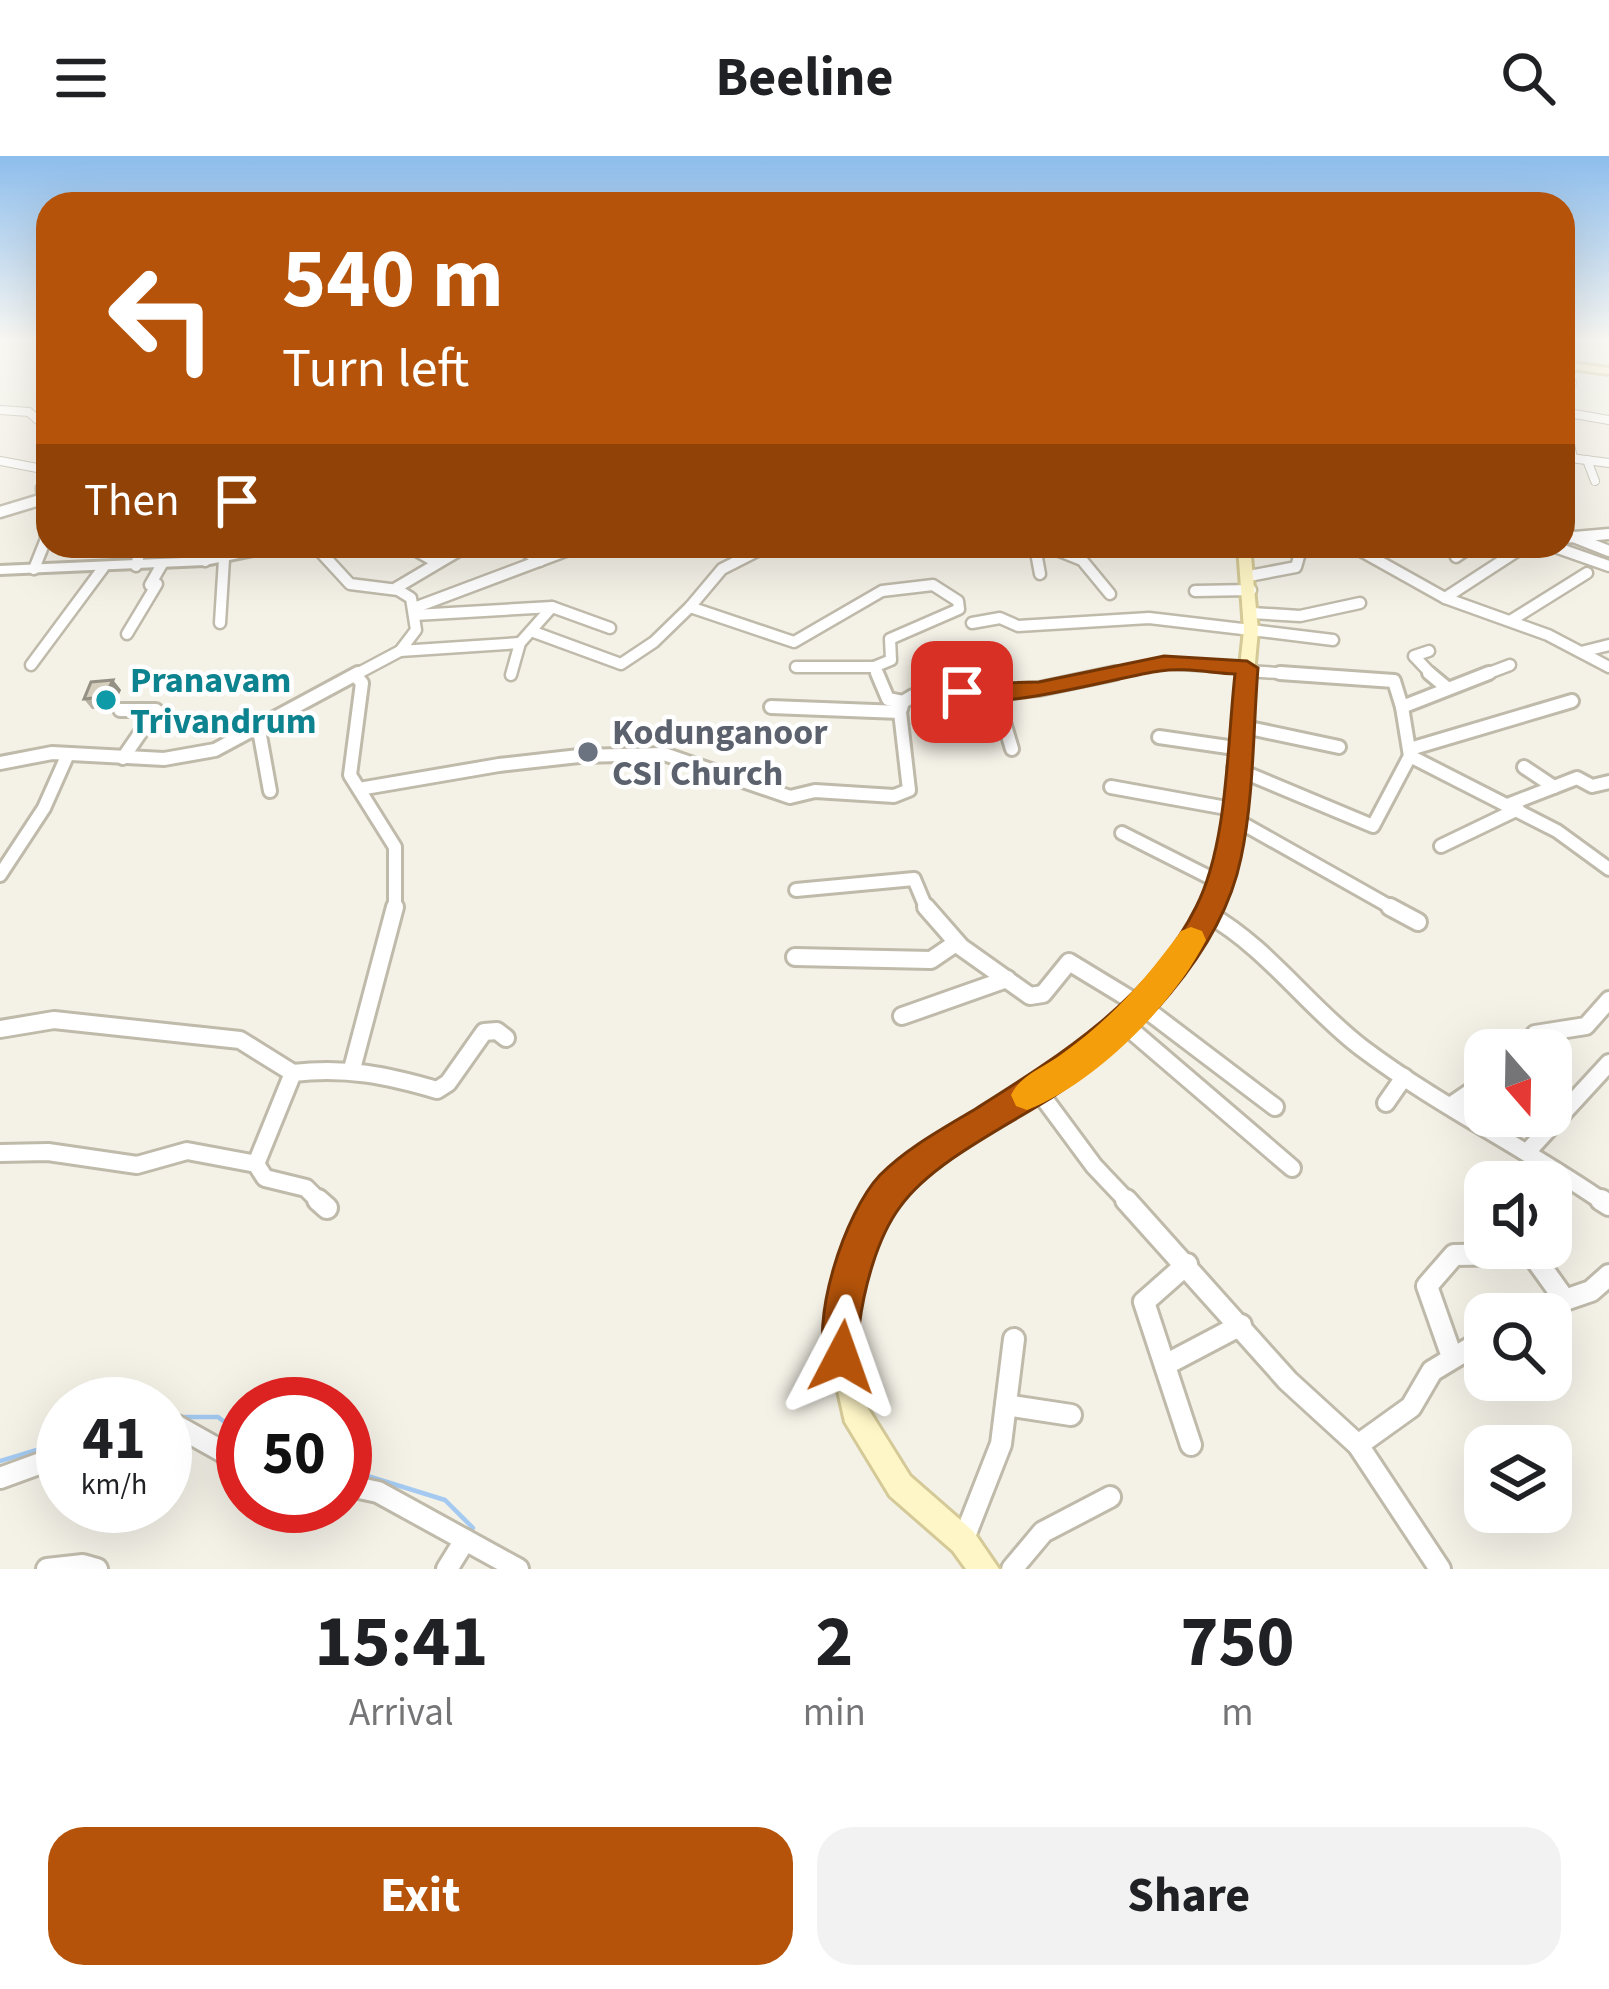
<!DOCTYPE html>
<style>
:root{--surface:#fff;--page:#f2f2f2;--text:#202124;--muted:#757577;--accent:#b45309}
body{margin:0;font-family:"Source Sans 3",sans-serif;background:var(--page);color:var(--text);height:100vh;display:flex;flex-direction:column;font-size:45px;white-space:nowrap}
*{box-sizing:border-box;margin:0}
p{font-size:39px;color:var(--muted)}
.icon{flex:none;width:66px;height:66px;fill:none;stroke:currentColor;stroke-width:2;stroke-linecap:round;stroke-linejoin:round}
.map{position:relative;height:1413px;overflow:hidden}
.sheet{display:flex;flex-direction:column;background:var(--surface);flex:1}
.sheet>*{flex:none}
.banner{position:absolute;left:36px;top:36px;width:1539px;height:366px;border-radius:36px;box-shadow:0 12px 48px #0002;background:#b45309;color:#fff;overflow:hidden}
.needle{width:78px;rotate:160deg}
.fabs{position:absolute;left:1464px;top:873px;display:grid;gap:24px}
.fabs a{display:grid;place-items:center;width:108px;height:108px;border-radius:24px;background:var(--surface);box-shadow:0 12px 48px #0002;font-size:60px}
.speed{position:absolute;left:36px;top:1221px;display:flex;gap:24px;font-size:60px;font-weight:700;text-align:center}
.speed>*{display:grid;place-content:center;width:156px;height:156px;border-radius:50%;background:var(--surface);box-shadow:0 12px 48px #0002;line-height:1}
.speed small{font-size:30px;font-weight:400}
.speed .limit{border:18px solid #d22;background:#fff;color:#111}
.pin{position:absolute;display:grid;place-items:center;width:102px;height:102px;color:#fff;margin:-51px;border-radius:24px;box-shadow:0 6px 18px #0006}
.me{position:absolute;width:132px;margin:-66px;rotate:4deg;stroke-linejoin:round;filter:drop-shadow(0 0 9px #0008)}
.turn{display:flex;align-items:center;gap:42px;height:252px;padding:0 48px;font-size:54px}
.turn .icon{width:156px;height:156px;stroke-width:2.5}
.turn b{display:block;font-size:84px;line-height:102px}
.then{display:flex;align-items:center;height:114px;padding:0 48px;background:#0003;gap:24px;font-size:45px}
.eta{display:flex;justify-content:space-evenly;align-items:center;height:204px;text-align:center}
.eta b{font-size:72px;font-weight:700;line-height:84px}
.action{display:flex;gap:24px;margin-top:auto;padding:24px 48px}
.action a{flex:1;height:138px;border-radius:36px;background:var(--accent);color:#fff;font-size:48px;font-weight:700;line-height:138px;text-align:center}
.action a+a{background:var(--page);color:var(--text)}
header{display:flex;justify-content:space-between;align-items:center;height:156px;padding:0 48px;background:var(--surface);font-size:54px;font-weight:700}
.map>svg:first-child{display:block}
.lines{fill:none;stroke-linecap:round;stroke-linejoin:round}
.stream{stroke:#a4caf1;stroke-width:4.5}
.minor-far4-casing{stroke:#bfbaaa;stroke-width:10}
.minor-far3-casing{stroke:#bfbaaa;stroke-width:15}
.minor-far2-casing{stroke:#bfbaaa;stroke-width:18}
.minor-far1-casing{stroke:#bfbaaa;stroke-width:22}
.minor-casing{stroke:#bfbaaa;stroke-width:26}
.tertiary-casing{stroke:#bfbaaa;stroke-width:6}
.secondary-casing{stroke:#d4c997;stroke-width:6}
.minor-far4{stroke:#fff;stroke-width:8}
.minor-far3{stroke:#fff;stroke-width:10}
.minor-far2{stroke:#fff;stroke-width:12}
.minor-far1{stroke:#fff;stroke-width:16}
.minor{stroke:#fff;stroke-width:20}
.tertiary{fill:#fff;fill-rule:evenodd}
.secondary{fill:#fff6c7;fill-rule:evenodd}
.wall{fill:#b7b1a3}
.shaded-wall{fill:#959084}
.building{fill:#d5cebd;stroke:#959084;stroke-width:3}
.route{fill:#b45309;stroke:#753606;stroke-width:3}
.slow{fill:#f59e0b}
.culture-dot{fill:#0f9aa8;stroke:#fff;stroke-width:4.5}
.worship-dot{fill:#6b7280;stroke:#fff;stroke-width:4.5}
.labels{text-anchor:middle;stroke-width:9;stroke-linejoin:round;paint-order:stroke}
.culture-label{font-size:36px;font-weight:bold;fill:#0d838f;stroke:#fff;text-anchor:start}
.worship-label{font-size:36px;font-weight:bold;fill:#5b616d;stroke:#fff;text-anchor:start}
</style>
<header><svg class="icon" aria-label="menu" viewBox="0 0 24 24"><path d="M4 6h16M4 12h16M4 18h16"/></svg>Beeline<svg class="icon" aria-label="search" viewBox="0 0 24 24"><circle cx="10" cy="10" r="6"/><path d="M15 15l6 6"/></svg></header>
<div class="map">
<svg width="1609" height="1413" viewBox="0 0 1609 1413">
<rect width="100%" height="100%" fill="#f4f1e7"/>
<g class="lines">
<g class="stream">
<polyline points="179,1261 218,1261 243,1280"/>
<polyline points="0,1305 63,1286"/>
<polyline points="345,1313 445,1344 473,1372"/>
</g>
<g class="minor-far4-casing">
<g id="minor-far4">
<polyline points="1563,225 1572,227"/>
<polyline points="0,254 29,256 48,273"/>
<polyline points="1563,256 1609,264"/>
<polyline points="1563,257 1573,302"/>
<polyline points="1563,301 1609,307"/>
<polyline points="1587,304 1595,325"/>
<polyline points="0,305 48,314"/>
<polyline points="41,313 43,335"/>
</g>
</g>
<g class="minor-far3-casing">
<g id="minor-far3">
<polyline points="0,356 43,343"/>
<polyline points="1571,380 1609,395"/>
<polyline points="1563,382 1609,378"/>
<polyline points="199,390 205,405"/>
<polyline points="315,390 350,428 398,434 411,442 416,474 400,495 520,487"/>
<polyline points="408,390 434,405"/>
<polyline points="518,390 540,405"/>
<polyline points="767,390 722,413 690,451 794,486 882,435 933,429 958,445 959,453 890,483 891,504 874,511"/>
<polyline points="1047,390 1082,404 1110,438"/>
<polyline points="1352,390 1445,442 1548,479 1609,511"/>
<polyline points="1552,390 1609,410"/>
<polyline points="1035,391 1040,418"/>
<polyline points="997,393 1044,390"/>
<polyline points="1456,401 1472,390"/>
<polyline points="136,410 141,390"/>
<polyline points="34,413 46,383 42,332"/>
<polyline points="1249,420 1296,411 1302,390"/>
<polyline points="396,432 467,390"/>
<polyline points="1195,435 1251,434"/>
<polyline points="1445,442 1525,390"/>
<polyline points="414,452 579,390"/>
<polyline points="1252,457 1300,460 1360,447"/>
<polyline points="415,459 552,451"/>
<polyline points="1510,465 1587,417"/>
<polyline points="220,467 224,403"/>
<polyline points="972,467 1000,462 1018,470 1149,462 1251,474"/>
<polyline points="1251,474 1333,484"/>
<polyline points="531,475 621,508 654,486 690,451"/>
<polyline points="127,478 157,428 150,429 162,408"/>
<polyline points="1429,495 1414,500 1433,520"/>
<polyline points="1581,496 1609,489"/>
<polyline points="31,509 103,412"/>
<polyline points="796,511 874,511 878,520"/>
<polyline points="1247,515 1324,520"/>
<polyline points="511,519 520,487 552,451 610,472"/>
<polyline points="353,520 400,495"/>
<polyline points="1100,520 1164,507 1247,512"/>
<polyline points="1481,520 1510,509"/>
</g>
</g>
<g class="minor-far2-casing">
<g id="minor-far2">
<polyline points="877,517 888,543 903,546"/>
<polyline points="1280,517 1394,525 1402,551"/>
<polyline points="1429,517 1447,532"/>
<polyline points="356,520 362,527 350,619 395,691 395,754"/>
<polyline points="995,536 1012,593"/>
<polyline points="771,551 900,556"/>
<polyline points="120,554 156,554 123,602"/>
<polyline points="1240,570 1339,591"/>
<polyline points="259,574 270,635"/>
<polyline points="1159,581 1235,592"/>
<polyline points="1410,593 1572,545"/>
<polyline points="1410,600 1402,551 1489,517"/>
<polyline points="0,607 52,597 164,603 215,594 358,517"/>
<polyline points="1524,611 1554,631"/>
<polyline points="1234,612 1373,670 1410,600 1557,675 1609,713"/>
<polyline points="1111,631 1232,653"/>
<polyline points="359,633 499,609 579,600 664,598 790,641 815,635 894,640 909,634 900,556 903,546 913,540 1039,533 1115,517"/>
<polyline points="1510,648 1577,622 1592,630 1609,626"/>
<polyline points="1231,661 1396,754"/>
<polyline points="1122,677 1219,726"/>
<polyline points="1441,690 1518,653"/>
<polyline points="0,719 44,652 68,598"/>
<polyline points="796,734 914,723 927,754"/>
</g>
</g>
<g class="minor-far1-casing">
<g id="minor-far1">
<polyline points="926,751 961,791 1030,840 1043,838 1069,806 1143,851 1275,951"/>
<polyline points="1390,751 1418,766"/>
<path d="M1208,758c60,34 100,93 154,134 77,58 164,100 243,155"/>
<polyline points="795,801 931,804 956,787"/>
<polyline points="902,860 1007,823"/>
<polyline points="1124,868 1292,1012"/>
<polyline points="0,873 54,864 240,884 293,917"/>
<polyline points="1524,894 1535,878 1586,870 1609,844"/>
<polyline points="352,913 395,751"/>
<polyline points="1037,933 1094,1010 1129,1047"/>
<polyline points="1386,947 1404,921"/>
<polyline points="1453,948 1485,926"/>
<polyline points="1529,994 1609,907"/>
<polyline points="0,997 48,996 137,1009 187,995 256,1008 265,1022 306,1032 321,1047"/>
<path d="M256,1008l37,-91c53,-6 93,2 144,17l11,-7 36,-51 13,-1 9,7"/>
</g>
</g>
<g class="minor-casing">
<g id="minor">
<polyline points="318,1044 327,1052"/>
<polyline points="1126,1044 1288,1225 1358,1289 1440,1413"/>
<polyline points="1601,1044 1609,1049"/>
<polyline points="1187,1108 1144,1146 1191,1289"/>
<polyline points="1524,1158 1591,1135 1609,1119"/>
<polyline points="1452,1201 1427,1130 1454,1099 1532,1098 1565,1144"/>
<polyline points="1165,1209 1241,1169"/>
<polyline points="1006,1249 1071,1259"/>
<polyline points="165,1272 177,1270 243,1307"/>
<polyline points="1358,1289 1411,1251 1432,1215 1485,1183"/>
<polyline points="0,1322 63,1299"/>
<polyline points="345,1329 378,1336 518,1413"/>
<polyline points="963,1385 1001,1288 1014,1183"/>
<polyline points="47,1413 83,1409 97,1413"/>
<polyline points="447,1413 465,1384"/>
<polyline points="1012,1413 1043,1376 1110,1341"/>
</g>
</g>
<g class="tertiary-casing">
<polygon id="tertiary" points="261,390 284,390 278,394 205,409 0,418 0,410 205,401"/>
</g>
<g class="secondary-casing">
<g id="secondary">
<polygon points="1563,206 1609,212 1609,218 1563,212"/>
<polygon points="1238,390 1250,390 1258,474 1237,703 1215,763 1173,827 1128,878 1082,915 926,1016 897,1043 883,1066 860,1135 851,1177 867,1251 910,1320 973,1375 999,1413 966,1413 953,1395 890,1340 845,1266 825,1177 834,1135 865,1052 881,1027 910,1000 1066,901 1114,864 1159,815 1200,755 1219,703 1244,474"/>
</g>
</g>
<use href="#minor-far4" class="minor-far4"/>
<use href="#minor-far3" class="minor-far3"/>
<use href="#minor-far2" class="minor-far2"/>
<use href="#minor-far1" class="minor-far1"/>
<use href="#minor" class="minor"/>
<use href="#tertiary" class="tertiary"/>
<use href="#secondary" class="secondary"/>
</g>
<polygon class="wall" points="113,524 121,534 116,544 110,551 92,553 84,543"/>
<polygon class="shaded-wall" points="113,524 121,534 116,544 110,551 102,541"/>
<polygon class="building" points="113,524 108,534 102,541 84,543 91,526"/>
<linearGradient id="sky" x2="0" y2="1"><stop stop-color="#8dbdec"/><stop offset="0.48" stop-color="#faf9f4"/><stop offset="1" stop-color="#faf9f4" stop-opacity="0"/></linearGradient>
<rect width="1609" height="383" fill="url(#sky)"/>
<path class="route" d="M1164,500l83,5 11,7c-5,62 -4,129 -17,190 -20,97 -107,185 -187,238 -47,30 -122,66 -154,111 -23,31 -36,81 -41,120 -2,16 4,27 -3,44l-14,5 -14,-5c-20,-48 17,-159 52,-196 28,-28 64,-47 97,-67 84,-53 173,-109 219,-201 32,-63 31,-162 39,-233 -24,-1 -51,-7 -75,-3 -41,5 -181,48 -209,21l11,-8 77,-2z"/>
<path class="slow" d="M1191,771l11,4 4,9c-32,64 -111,144 -179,170l-11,-4 -5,-11c9,-20 34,-28 51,-41 49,-35 84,-75 119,-123z"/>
<circle class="culture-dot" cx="106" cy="544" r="12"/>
<circle class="worship-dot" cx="588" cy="596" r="12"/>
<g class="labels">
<g class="culture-label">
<text x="130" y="536">Pranavam<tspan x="130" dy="41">Trivandrum</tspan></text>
</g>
<g class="worship-label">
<text x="612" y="588">Kodunganoor<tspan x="612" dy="41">CSI Church</tspan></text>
</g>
</g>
</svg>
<div class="fabs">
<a><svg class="needle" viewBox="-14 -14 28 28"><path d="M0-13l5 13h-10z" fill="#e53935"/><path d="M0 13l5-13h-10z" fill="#757577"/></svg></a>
<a><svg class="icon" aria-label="sound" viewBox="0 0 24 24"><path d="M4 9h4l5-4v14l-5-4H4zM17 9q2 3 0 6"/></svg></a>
<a><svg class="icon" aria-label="search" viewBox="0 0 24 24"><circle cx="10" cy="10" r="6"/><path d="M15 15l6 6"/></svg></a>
<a><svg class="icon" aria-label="layers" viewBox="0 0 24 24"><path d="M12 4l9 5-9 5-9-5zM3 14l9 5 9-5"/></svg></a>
</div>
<div class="speed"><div>41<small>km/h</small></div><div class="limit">50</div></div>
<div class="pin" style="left:962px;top:536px;background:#d93025"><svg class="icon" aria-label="arrive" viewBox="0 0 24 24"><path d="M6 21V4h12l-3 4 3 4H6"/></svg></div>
<svg class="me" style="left:842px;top:1201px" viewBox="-20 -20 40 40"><path d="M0-17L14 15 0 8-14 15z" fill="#b45309" stroke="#fff" stroke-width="4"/></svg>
<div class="banner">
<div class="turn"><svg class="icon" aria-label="left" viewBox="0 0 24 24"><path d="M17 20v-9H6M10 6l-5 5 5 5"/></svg><div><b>540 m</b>Turn left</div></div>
<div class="then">Then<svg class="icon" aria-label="arrive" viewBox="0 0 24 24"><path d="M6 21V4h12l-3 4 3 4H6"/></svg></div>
</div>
</div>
<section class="sheet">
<div class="eta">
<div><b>15:41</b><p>Arrival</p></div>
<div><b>2</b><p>min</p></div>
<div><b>750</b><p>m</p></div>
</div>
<div class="action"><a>Exit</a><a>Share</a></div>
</section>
